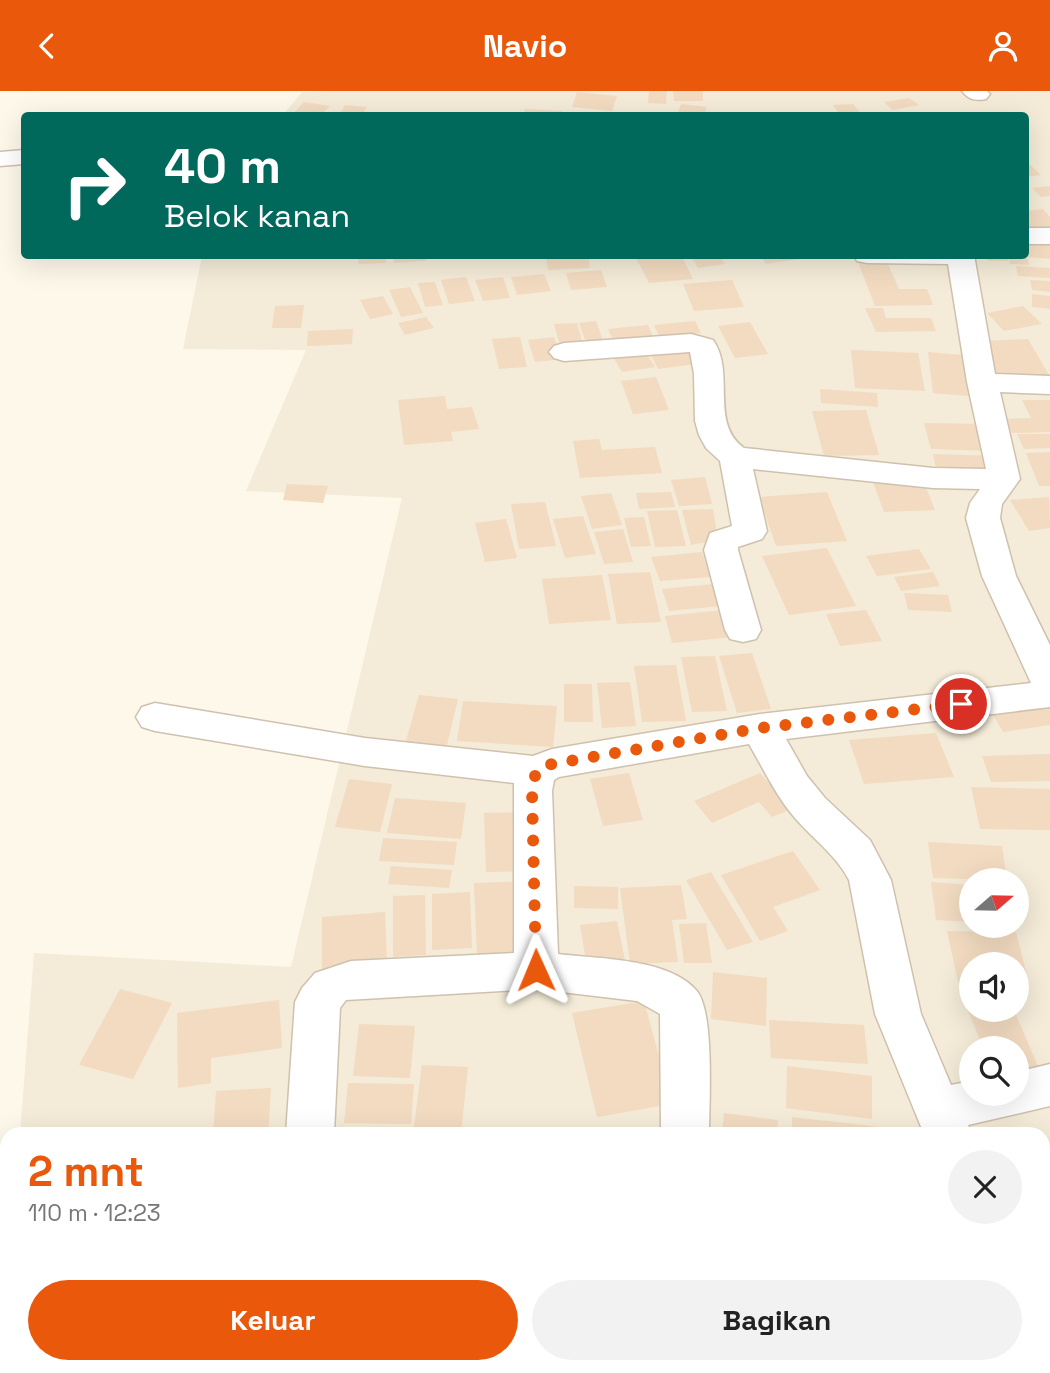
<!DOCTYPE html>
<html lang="id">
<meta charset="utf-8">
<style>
:root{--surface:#fff;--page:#f2f2f2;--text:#222;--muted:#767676;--accent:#ea580c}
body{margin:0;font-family:"Space Grotesk",sans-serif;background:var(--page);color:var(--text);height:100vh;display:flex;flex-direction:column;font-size:26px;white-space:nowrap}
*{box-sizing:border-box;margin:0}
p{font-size:23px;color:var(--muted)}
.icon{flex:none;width:38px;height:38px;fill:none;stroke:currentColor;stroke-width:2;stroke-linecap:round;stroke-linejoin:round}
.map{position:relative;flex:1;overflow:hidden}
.panel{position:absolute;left:0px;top:1036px;width:1050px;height:247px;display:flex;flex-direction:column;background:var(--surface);border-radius:21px 21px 0 0;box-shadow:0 7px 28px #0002}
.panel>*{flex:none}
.banner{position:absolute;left:21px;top:21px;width:1008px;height:147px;border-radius:7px;box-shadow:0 7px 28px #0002;background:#00695c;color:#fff;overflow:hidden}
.needle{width:46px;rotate:70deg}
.tools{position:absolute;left:959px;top:777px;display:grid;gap:14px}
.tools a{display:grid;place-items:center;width:70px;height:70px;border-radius:50%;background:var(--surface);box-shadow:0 7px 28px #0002;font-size:35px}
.pin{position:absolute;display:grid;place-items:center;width:60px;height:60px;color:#fff;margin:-30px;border:4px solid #fff;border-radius:50%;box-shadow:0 2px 7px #0007}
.me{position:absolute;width:77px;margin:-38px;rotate:359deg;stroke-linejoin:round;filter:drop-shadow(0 0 5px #0008)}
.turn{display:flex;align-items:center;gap:24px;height:147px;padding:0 28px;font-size:32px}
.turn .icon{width:91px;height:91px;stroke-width:2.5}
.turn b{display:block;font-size:49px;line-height:60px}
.round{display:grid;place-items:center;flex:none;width:74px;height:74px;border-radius:37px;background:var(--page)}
.overview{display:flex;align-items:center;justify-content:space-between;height:119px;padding:0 28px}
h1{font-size:42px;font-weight:600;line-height:52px;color:var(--accent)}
.cta{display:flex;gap:14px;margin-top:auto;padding:14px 28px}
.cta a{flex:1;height:80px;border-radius:42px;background:var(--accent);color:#fff;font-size:28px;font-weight:600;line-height:80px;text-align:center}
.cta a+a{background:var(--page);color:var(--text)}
header{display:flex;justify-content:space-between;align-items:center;height:91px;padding:0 28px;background:var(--accent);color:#fff;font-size:32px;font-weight:600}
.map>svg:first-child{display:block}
.residential{fill:#f4ebd8;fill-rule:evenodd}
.building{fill:#f2dbc1}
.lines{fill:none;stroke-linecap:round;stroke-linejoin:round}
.street-casing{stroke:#cfc1ae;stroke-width:3}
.street{fill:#fff;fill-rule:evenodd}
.route{stroke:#ea580c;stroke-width:12;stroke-dasharray:0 21.6}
</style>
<header><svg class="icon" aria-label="back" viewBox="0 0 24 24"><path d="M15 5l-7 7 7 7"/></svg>Navio<svg class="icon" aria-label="person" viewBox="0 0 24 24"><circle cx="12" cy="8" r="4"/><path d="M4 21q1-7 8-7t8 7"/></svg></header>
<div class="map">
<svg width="1050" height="1282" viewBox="0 0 1050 1282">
<rect width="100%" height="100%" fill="#fdf8ea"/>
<path class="residential" d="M336,0h714v1282h-1050v-58l7,-22v74h1036v-233h-1023l14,-181 257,14 111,-469 -156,-7 60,-141 -123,-1 19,-93 824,-1v-140h-743l19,-23zM971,789h46v46h-46zM971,873h46v46h-46zM971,957h46v46h-46z"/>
<g class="building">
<polygon points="649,0 667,0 666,13 648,12"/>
<polygon points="673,0 703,0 703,10 674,10"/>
<polygon points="577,1 617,5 612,20 572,16"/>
<polygon points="909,7 919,14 893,19 884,11"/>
<polygon points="304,11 330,15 321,24 292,24"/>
<polygon points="681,13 707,16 704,24 677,24"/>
<polygon points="853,13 862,24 840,24 833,14"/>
<polygon points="345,14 367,16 362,24 339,24"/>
<polygon points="525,18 562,20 561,24 523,24"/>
<polygon points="1026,70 1041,84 1026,86"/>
<polygon points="1050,95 1050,105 1041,106 1032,97"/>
<polygon points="1043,118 1050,126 1050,139 1028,141 1026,120"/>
<polygon points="1026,150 1050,152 1050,168 1027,166 1029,174 1010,173 1008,164 1026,164"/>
<polygon points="358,164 385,164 386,172 358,173"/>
<polygon points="393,164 425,164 426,170 394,172"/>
<polygon points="546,164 588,164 590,177 548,179"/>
<polygon points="663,164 681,164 693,188 649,192 636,167"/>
<polygon points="690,164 719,164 725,173 698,177"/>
<polygon points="760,164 813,164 813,166 766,173"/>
<polygon points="986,164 1006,164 1008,170 988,170"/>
<polygon points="858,171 887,171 899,198 927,198 933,214 875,215"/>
<polygon points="1016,175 1050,177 1050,187 1018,185"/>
<polygon points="601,179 607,196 571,199 566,182"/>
<polygon points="544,183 551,200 517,204 511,186"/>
<polygon points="466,186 475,210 449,213 441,189"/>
<polygon points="503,186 510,207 483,210 475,189"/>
<polygon points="732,189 744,216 694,220 683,193"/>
<polygon points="1030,189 1050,190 1050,201 1032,199"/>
<polygon points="435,191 443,214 425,216 418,192"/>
<polygon points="410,196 423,222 401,226 389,199"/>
<polygon points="1032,203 1050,205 1050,218 1032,216"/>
<polygon points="383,205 393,223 370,228 360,209"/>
<polygon points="304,214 301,237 272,237 275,215"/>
<polygon points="1023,215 1042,233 1004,240 987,222"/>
<polygon points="865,217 883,217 886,227 931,227 936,240 876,241"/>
<polygon points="426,226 434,237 405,244 398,232"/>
<polygon points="596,230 605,255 588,257 579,232"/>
<polygon points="695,230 701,242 660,247 654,234"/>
<polygon points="750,231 768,263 735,267 718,235"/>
<polygon points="577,232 584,257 561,258 554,233"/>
<polygon points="648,234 654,248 614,252 608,238"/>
<polygon points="353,238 352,253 307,255 308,240"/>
<polygon points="520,246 527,276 499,278 492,248"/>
<polygon points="554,246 562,268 535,271 528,249"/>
<polygon points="1028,248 1049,284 998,286 979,250"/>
<polygon points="694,254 703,272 658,278 649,260"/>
<polygon points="644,259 655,276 622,281 612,264"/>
<polygon points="851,259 918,262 925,300 855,297"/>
<polygon points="928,261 974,265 981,306 933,302"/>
<polygon points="656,286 669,319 633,323 621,290"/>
<polygon points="820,298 877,302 878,316 821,312"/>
<polygon points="445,305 447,318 472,316 479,338 451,341 453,350 404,354 398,309"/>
<polygon points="1022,309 1050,309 1050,341 1012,342 1005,328 1031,327"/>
<polygon points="866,319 879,364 824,365 812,320"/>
<polygon points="924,332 984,333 992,360 931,358"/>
<polygon points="1017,343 1050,343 1050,357 1024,358"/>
<polygon points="599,348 602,359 655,356 662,382 580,387 573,350"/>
<polygon points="1050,361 1050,395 1039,395 1026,362"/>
<polygon points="933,363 996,365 1003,387 938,386"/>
<polygon points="705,386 712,413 679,415 671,389"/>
<polygon points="923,389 935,419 884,421 873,391"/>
<polygon points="287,393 328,395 323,412 283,409"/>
<polygon points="671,401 675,416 639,418 636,402"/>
<polygon points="827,401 847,450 776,455 759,406"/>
<polygon points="611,402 622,434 592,438 581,405"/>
<polygon points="1049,406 1050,437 1029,440 1010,409"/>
<polygon points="545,411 556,455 519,458 511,413"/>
<polygon points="713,418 718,449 691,454 682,419"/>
<polygon points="677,419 686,455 655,456 647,420"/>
<polygon points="583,425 596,463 565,467 553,428"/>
<polygon points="644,426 651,455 631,456 624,427"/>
<polygon points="506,428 517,467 485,471 475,432"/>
<polygon points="623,438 633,471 604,473 594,441"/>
<polygon points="827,457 856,515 789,524 762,465"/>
<polygon points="919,458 931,478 877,485 866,465"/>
<polygon points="702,461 710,486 660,490 651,466"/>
<polygon points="650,481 661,531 617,533 608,483"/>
<polygon points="933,481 940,495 901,500 894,486"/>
<polygon points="602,484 611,529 549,533 542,488"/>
<polygon points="724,492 731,514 669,520 662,498"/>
<polygon points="904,502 948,504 952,521 908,519"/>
<polygon points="724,519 733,546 672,552 665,525"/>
<polygon points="866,519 882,550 840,555 826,523"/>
<polygon points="752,562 771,618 737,622 719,565"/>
<polygon points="715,565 727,620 692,621 681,566"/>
<polygon points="676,574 686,630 642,631 634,575"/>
<polygon points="630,591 636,635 602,637 597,592"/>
<polygon points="564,593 592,593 593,631 564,631"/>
<polygon points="419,604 458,608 446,658 405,653"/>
<polygon points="1050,608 1050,634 1003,641 987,613"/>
<polygon points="463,610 557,615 553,656 457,650"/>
<polygon points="936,642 954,686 864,693 849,649"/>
<polygon points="1050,663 1050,690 991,691 982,665"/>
<polygon points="629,682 643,729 603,735 590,688"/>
<polygon points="760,682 792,718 772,726 759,711 712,732 694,710"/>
<polygon points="349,688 392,693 380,741 335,736"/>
<polygon points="971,696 1050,698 1050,739 980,738"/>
<polygon points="395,707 466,712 461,748 387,742"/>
<polygon points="526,721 529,780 486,781 484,722"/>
<polygon points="383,747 457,751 454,774 379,770"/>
<polygon points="928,751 1002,755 1007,789 933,787"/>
<polygon points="793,760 820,799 773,816 788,840 760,850 721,784"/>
<polygon points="391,775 452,779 449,797 388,793"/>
<polygon points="711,781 753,851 727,859 686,789"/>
<polygon points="527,790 532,863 477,865 474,792"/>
<polygon points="931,791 971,794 971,831 936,829"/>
<polygon points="681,794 687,828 672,829 678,871 630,873 620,797"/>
<polygon points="574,795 618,796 618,818 574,817"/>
<polygon points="470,801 472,857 432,859 432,803"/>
<polygon points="425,804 426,864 393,866 393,805"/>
<polygon points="385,821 387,873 322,879 322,826"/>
<polygon points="617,830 627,879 588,882 580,834"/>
<polygon points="706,832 712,872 684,872 679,833"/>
<polygon points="947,840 1016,841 1029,892 1017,892 1017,873 971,873 971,891 958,891"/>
<polygon points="713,881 767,887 766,935 711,928"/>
<polygon points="120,898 172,912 133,988 79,974"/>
<polygon points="971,906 971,919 1014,919 1042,985 1017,988 1017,957 983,957 963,907"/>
<polygon points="279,909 282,957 211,967 211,992 178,997 177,922"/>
<polygon points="644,910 672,1013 597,1026 572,922"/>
<polygon points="769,929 864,934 868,973 771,967"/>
<polygon points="359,933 415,935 410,987 353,985"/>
<polygon points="422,974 468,976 461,1043 413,1043"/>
<polygon points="787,975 872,985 872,1028 786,1017"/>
<polygon points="348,992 414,993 411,1033 344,1032"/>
<polygon points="271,997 268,1043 213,1043 216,1000"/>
<polygon points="724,1022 778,1029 777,1043 722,1043"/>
<polygon points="792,1026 907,1039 907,1043 792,1043"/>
<polygon points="1050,1073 1050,1132 1043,1117 1043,1074"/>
<rect x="360" y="1276" width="64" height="6"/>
<rect x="746" y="1276" width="56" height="6"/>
</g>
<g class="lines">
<g class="street-casing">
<g id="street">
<path d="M962,0h25l3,3 -4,5c-10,2 -17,1 -24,-8z"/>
<polygon points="24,59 24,73 0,75 0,61"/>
<rect x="1026" y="137" width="24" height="16"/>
<path d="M854,164h120l21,119 55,2v18l-50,-2 20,87 -18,25 -2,14 16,58 34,69v62l-264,32 21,37 18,22 45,42 21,40 30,134 30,71 20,-4v13h46v-22l33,-8v42l-82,19 4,9h-48l-49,-120 -26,-134c-13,-25 -35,-40 -54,-62 -19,-22 -31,-48 -46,-74l-190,33 -5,3 -2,11 6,163c40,5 110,4 138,36 19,20 13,114 13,144h-48l-1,-120 -23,-13 -101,-12 -190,11 -6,8 -6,126h-48l9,-132 7,-14 13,-15 36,-12 163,-8v-170l-149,-17 -210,-35 -13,-4 -6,-10 6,-10 13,-4 210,35 168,18 19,-7 208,-35 271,-31 -49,-107 -16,-58 4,-15 10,-14 -47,-1 -180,-19 14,62 -5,8 -24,8v3l23,80 -5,9 -13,3 -13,-3 -5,-9 -21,-80 6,-17 22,-7 -12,-65 -14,-13 -7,-13 -4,-14 -1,-47 -4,-22 -126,9 -10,-3 -5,-6 5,-6 10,-3 127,-9 22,6c23,32 -4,83 31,108l189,20 53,1 -19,-87 -19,-118 -81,-1 -10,-2z"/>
<polygon points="1043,1222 1050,1225 1050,1282 1031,1282 1028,1276 1043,1276"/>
<polygon points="270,1276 324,1276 325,1282 271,1282"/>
<polygon points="663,1276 717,1276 718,1282 664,1282"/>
</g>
</g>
<use href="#street" class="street"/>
</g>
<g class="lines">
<polyline class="route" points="536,879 532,700 536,680 552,673 760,637 961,613"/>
</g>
</svg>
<div class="tools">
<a><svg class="needle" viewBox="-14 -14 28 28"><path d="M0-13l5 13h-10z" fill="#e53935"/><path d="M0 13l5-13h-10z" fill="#767676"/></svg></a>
<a><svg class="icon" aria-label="sound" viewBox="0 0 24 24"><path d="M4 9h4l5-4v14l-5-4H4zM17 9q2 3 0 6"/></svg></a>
<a><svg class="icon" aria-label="search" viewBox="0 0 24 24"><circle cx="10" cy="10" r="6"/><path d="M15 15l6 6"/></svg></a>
</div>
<div class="pin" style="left:961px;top:613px;background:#d93025"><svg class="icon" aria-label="arrive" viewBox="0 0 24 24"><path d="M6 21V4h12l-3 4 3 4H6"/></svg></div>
<svg class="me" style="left:536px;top:879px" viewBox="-20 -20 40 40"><path d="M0-17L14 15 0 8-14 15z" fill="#ea580c" stroke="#fff" stroke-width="4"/></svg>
<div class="banner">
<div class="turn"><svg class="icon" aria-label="right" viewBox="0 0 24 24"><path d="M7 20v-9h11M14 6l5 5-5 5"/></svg><div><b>40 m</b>Belok kanan</div></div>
</div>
<section class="panel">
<div class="overview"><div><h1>2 mnt</h1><p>110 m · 12:23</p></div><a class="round"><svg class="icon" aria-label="close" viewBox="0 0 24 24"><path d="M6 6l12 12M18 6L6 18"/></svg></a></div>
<div class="cta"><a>Keluar</a><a>Bagikan</a></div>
</section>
</div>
